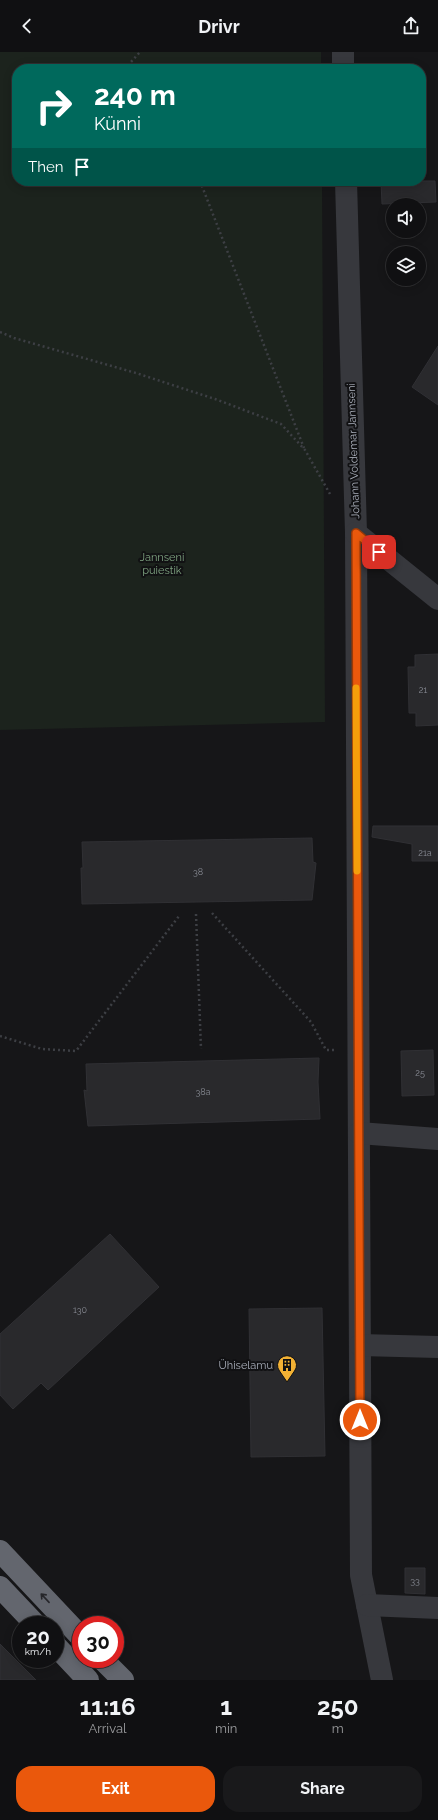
<!DOCTYPE html>
<meta charset="utf-8">
<style>
:root{--surface:#101012;--page:#19191b;--text:#f1f3f6;--muted:#9c9d9f;--line:#303032;--accent:#ea580c}
body{margin:0;font-family:Raleway,sans-serif;background:var(--page);color:var(--text);height:100vh;display:flex;flex-direction:column;font-size:15px;white-space:nowrap}
*{box-sizing:border-box;margin:0}
p{font-size:13px;color:var(--muted)}
.icon{flex:none;width:22px;height:22px;fill:none;stroke:currentColor;stroke-width:2;stroke-linecap:round;stroke-linejoin:round}
.map{position:relative;height:1628px;overflow:hidden}
.drawer{display:flex;flex-direction:column;background:var(--surface);flex:1}
.drawer>*{flex:none}
.banner{position:absolute;left:12px;top:12px;width:414px;height:122px;border-radius:16px;box-shadow:0 2px 10px #0003,0 0 0 1px var(--line);background:#00695c;color:#fff;overflow:hidden}
.tools{position:absolute;left:386px;top:146px;display:grid;gap:8px}
.tools a{display:grid;place-items:center;width:40px;height:40px;border-radius:50%;background:var(--surface);box-shadow:0 2px 10px #0003,0 0 0 1px var(--line);font-size:20px}
.speed{position:absolute;left:12px;top:1564px;display:flex;gap:8px;font-size:20px;font-weight:700;text-align:center}
.speed>*{display:grid;place-content:center;width:52px;height:52px;border-radius:50%;background:var(--surface);box-shadow:0 2px 10px #0003,0 0 0 1px var(--line);line-height:1}
.speed small{font-size:10px;font-weight:400}
.speed .limit{border:6px solid #d22;background:#fff;color:#111}
.pin{position:absolute;display:grid;place-items:center;width:34px;height:34px;color:#fff;margin:-17px;border-radius:8px;box-shadow:0 2px 6px #0006}
.me{position:absolute;width:44px;margin:-22px;rotate:0deg;stroke-linejoin:round;filter:drop-shadow(0 0 3px #0008)}
.turn{display:flex;align-items:center;gap:14px;height:84px;padding:0 16px;font-size:18px}
.turn .icon{width:52px;height:52px;stroke-width:2.5}
.turn b{display:block;font-size:28px;line-height:34px}
.then{display:flex;align-items:center;height:38px;padding:0 16px;background:#0003;gap:8px;font-size:15px}
.eta{display:flex;justify-content:space-evenly;align-items:center;height:68px;text-align:center}
.eta b{font-size:24px;font-weight:700;line-height:28px}
.cta{display:flex;gap:8px;margin-top:auto;padding:8px 16px}
.cta a{flex:1;height:46px;border-radius:16px;background:var(--accent);color:#fff;font-size:16px;font-weight:700;line-height:46px;text-align:center}
.cta a+a{background:var(--page);color:var(--text)}
header{display:flex;justify-content:space-between;align-items:center;height:52px;padding:0 16px;background:var(--surface);font-size:18px;font-weight:700}
.map>svg:first-child{display:block}
.green{fill:#1c231d}
.building{fill:#29292c;stroke:#303034}
.lines{fill:none;stroke-linecap:round;stroke-linejoin:round}
.path{stroke:#3d3f44;stroke-width:2.5;stroke-dasharray:2 3;stroke-linecap:butt}
.minor{stroke:#37383d;stroke-width:22}
.highway{stroke:#63666e;stroke-width:22}
.oneway{stroke:#26262a}
.route-casing{stroke:#983908;stroke-width:10}
.route{stroke:#ea580c;stroke-width:7}
.slow{stroke:#f59e0b;stroke-width:7}
.labels{text-anchor:middle;stroke-width:4;stroke-linejoin:round;paint-order:stroke}
.number-label{font-size:9px;fill:#888b94}
.street-label{font-size:11px;fill:#a8adb8;stroke:#111113}
.park-label{font-size:11px;fill:#7fa381;stroke:#111113}
.poi-label{font-size:11px;fill:#a8adb8;stroke:#111113;text-anchor:end}
</style>
<header><svg class="icon" aria-label="back" viewBox="0 0 24 24"><path d="M15 5l-7 7 7 7"/></svg>Drivr<svg class="icon" aria-label="share" viewBox="0 0 24 24"><path d="M12 15V3M7 8l5-5 5 5M5 13v7h14v-7"/></svg></header>
<div class="map">
<svg width="438" height="1628" viewBox="0 0 438 1628">
<rect width="100%" height="100%" fill="#161618"/>
<polygon class="green" points="0,0 321,0 321,17 17,17 17,129 322,129 325,670 0,678"/>
<g class="building">
<polygon points="381,129 435,129 436,150 382,152"/>
<polygon points="438,294 438,353 412,335"/>
<polygon points="438,602 438,673 416,674 416,661 409,661 408,615 415,615 415,603"/>
<polygon points="373,774 438,774 438,809 412,809 412,792 372,785"/>
<polygon points="312,786 313,810 316,811 312,848 82,852 81,816 83,816 82,790"/>
<polygon points="433,998 434,1043 402,1044 401,999"/>
<polygon points="319,1006 318,1030 320,1067 88,1074 84,1038 87,1039 86,1012"/>
<polygon points="110,1182 159,1235 48,1338 41,1331 13,1357 0,1343 0,1282"/>
<polygon points="322,1256 325,1404 251,1405 249,1257"/>
<polygon points="405,1516 425,1516 425,1542 405,1541"/>
<polygon points="0,1592 36,1628 0,1628"/>
</g>
<g class="lines">
<g class="path">
<polyline points="138,17 131,10 140,0"/>
<polyline points="200,129 304,396"/>
<polyline points="0,280 14,286 136,321 215,347 281,372 305,398 330,442"/>
<polyline points="212,861 311,970 326,998 334,998"/>
<polyline points="196,862 201,997"/>
<polyline points="0,984 42,997 76,999 179,864"/>
</g>
<g class="minor">
<polyline points="343,0 343,17"/>
<polyline points="346,129 356,481 361,1523 382,1628"/>
<polyline points="356,481 438,547"/>
<polyline points="359,1081 438,1087"/>
<polyline points="360,1293 438,1295"/>
<polyline points="367,1553 438,1556"/>
</g>
<g class="highway">
<polyline points="0,1499 81,1585"/>
<polyline points="0,1535 36,1573"/>
<polyline points="55,1593 88,1628"/>
<polyline points="102,1607 123,1628"/>
</g>
</g>
<defs><path id="oneway-shaft" d="M-6 0H5M1.5-3L5.5 0L1.5 3" fill="none" stroke-width="1.6" stroke-linecap="round" stroke-linejoin="round"/></defs>
<use class="oneway" href="#oneway-shaft" transform="translate(45 1546) rotate(-133)"/>
<g class="lines">
<g class="route-casing">
<polyline id="route" points="360,1368 356,481 379,500"/>
</g>
<use href="#route" class="route"/>
<polyline class="slow" points="356,636 357,819"/>
</g>
<defs>
<g id="building-pin" transform="scale(1)"><path d="M0 17L-7.5 6A9.5 9.5 0 1 1 7.5 6Z" fill="#f2b134" stroke="#111113"/><path d="M-4-6H4V6H1V3H-1V6H-4ZM-2.5-4.3h1.7v1.8h-1.7ZM.8-4.3h1.7v1.8H.8ZM-2.5-1h1.7V.8h-1.7ZM.8-1h1.7V.8H.8Z" fill="#111"/></g>
</defs>
<g fill-rule="evenodd">
<use href="#building-pin" x="287" y="1313"/>
</g>
<g class="labels">
<g class="number-label">
<text x="423" y="641">21</text>
<text x="425" y="804">21a</text>
<text x="198" y="823">38</text>
<text x="420" y="1024">25</text>
<text x="203" y="1043">38a</text>
<text x="80" y="1261">130</text>
<text x="415" y="1532">33</text>
</g>
<g class="street-label">
<text transform="translate(353 399) rotate(-92)" y="4">Johann Voldemar Jannseni</text>
</g>
<g class="park-label">
<text x="162" y="509">Jannseni<tspan x="162" dy="13">puiestik</tspan></text>
</g>
<g class="poi-label">
<text x="273" y="1317">Ühiselamu</text>
</g>
</g>
</svg>
<div class="tools">
<a><svg class="icon" aria-label="sound" viewBox="0 0 24 24"><path d="M4 9h4l5-4v14l-5-4H4zM17 9q2 3 0 6"/></svg></a>
<a><svg class="icon" aria-label="layers" viewBox="0 0 24 24"><path d="M12 4l9 5-9 5-9-5zM3 14l9 5 9-5"/></svg></a>
</div>
<div class="speed"><div>20<small>km/h</small></div><div class="limit">30</div></div>
<div class="pin" style="left:379px;top:500px;background:#d93025"><svg class="icon" aria-label="arrive" viewBox="0 0 24 24"><path d="M6 21V4h12l-3 4 3 4H6"/></svg></div>
<svg class="me" style="left:360px;top:1368px" viewBox="-20 -20 40 40"><circle r="17" fill="#ea580c" stroke="#fff" stroke-width="3"/><path d="M0-11L8 9 0 5-8 9z" fill="#fff"/></svg>
<div class="banner">
<div class="turn"><svg class="icon" aria-label="right" viewBox="0 0 24 24"><path d="M7 20v-9h11M14 6l5 5-5 5"/></svg><div><b>240 m</b>Künni</div></div>
<div class="then">Then<svg class="icon" aria-label="arrive" viewBox="0 0 24 24"><path d="M6 21V4h12l-3 4 3 4H6"/></svg></div>
</div>
</div>
<section class="drawer">
<div class="eta">
<div><b>11:16</b><p>Arrival</p></div>
<div><b>1</b><p>min</p></div>
<div><b>250</b><p>m</p></div>
</div>
<div class="cta"><a>Exit</a><a>Share</a></div>
</section>
